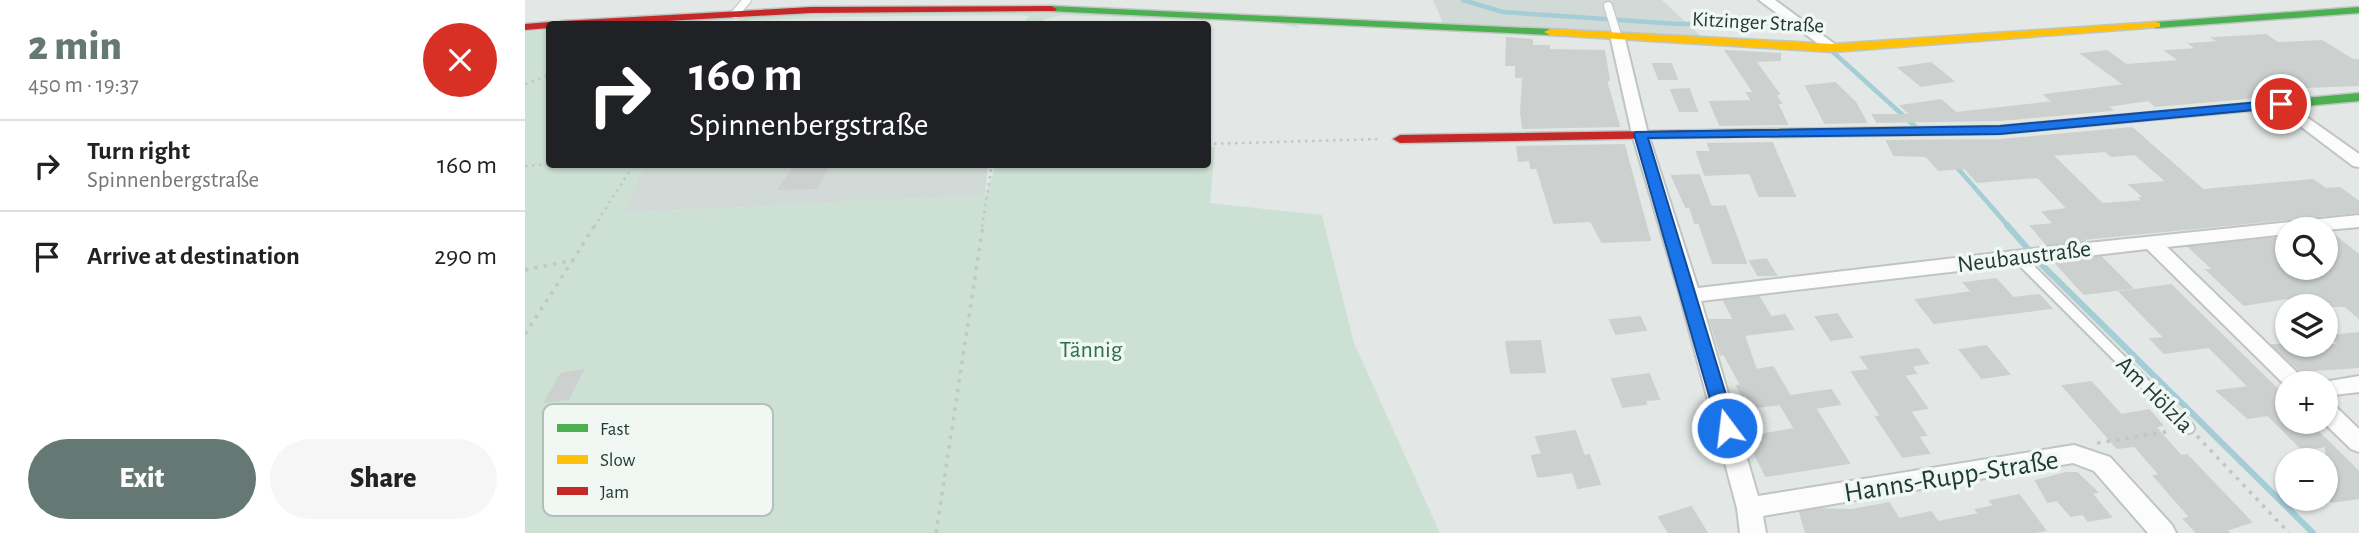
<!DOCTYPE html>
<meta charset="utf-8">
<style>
:root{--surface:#fff;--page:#f6f6f6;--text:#222;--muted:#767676;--line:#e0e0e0;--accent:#657873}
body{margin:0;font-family:"Alegreya Sans",sans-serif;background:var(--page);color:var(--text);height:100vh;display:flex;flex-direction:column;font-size:26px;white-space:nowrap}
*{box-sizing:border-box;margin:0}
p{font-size:23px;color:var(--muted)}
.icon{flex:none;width:38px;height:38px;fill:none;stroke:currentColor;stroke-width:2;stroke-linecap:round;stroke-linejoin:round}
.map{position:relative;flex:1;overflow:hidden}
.side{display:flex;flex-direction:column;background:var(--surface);width:525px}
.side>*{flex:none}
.hud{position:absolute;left:21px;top:21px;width:665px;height:147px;border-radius:7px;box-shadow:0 2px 5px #0004;background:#202124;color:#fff;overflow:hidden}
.buttons{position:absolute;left:1750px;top:217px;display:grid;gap:14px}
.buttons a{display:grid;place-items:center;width:63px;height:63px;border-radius:50%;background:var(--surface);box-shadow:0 2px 5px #0004;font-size:35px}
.pin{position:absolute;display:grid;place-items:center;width:60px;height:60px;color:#fff;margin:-30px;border:4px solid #fff;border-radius:50%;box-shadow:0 2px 7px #0007}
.me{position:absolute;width:77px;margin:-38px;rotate:345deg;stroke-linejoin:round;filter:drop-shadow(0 0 5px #0008)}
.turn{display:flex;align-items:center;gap:24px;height:147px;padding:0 28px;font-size:32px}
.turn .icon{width:91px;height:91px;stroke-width:2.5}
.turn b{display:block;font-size:49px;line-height:60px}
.round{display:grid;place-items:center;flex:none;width:74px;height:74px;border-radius:37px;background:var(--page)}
.summary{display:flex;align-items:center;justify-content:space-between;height:119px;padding:0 28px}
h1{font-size:42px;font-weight:800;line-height:52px;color:var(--accent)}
.primary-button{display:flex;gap:14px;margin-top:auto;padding:14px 28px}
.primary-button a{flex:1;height:80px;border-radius:42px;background:var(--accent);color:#fff;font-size:28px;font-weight:800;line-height:80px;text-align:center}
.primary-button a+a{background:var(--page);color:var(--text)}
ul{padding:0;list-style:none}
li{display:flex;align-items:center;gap:21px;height:91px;padding:0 28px;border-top:2px solid var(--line)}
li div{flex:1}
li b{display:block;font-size:26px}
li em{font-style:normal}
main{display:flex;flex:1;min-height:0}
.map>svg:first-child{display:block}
.built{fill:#d1dad6}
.green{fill:#cce1d3}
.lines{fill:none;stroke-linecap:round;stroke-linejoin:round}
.stream-far1{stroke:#a4cdd6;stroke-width:4.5}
.stream{stroke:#a4cdd6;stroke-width:6}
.building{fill:#ccd1cf;stroke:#ccd1cf;stroke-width:2;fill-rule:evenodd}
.lane-far1-casing{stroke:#c0c5c3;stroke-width:10}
.lane-casing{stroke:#c0c5c3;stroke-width:14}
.street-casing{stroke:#c0c5c3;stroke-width:4}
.fast-casing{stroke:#bec6c3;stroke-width:3}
.slow-casing{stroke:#bec6c3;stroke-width:3}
.jam-casing{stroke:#bec6c3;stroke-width:3}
.path-far1{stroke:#c0c8c6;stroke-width:2.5;stroke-dasharray:2.5 4.5;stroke-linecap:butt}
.path{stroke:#c0c8c6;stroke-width:3.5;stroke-dasharray:3.5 6;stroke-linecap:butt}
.lane-far1{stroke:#fbfcfb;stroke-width:8}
.lane{stroke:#fbfcfb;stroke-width:10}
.street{fill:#fbfcfb;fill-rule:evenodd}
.fast{fill:#4caf50;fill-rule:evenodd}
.slow{fill:#ffc107;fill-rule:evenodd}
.jam{fill:#c62828;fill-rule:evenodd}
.route{fill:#1a73e8;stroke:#114b97;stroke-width:2}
.labels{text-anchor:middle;stroke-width:7;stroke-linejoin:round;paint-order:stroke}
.far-street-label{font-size:21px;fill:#213b35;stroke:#f1f8f4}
.street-label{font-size:24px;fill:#213b35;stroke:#f1f8f4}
.park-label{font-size:24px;fill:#2d7149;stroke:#f1f8f4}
.near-street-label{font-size:28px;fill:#213b35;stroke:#f1f8f4}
.key{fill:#f1f8f4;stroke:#b3bfbb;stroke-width:2}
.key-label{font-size:19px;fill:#213b35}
</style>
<main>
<section class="side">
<div class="summary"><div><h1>2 min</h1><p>450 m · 19:37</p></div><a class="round" style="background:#d93025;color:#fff"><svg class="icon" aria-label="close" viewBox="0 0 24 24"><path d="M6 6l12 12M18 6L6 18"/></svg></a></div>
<ul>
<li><svg class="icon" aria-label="right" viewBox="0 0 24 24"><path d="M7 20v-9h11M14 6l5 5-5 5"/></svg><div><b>Turn right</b><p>Spinnenbergstraße</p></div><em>160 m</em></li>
<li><svg class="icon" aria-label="arrive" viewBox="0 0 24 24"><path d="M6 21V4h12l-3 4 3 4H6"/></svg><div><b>Arrive at destination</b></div><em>290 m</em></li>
</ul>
<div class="primary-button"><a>Exit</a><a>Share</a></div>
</section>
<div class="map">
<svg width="1834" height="533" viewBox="0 0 1834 533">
<rect width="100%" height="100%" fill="#e3e8e6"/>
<g class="built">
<polygon points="908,0 1137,0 1180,40 918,23"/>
<polygon points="119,165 463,165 460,196 97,213"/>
</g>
<g class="green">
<polygon points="488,11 770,24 775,28 753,23 538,15 519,19 515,24 500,24 503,16 493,15 315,17 226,20 205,24 223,16"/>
<polygon points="24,30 24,164 119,165 97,213 460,196 471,165 682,164 683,147 690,147 685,203 797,215 829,343 915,533 0,533 0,32"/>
</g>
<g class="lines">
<g class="stream-far1">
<polyline points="938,0 978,12 1153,24 1265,23"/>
<polyline points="1308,52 1392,128"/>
<polyline points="1429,164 1484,227"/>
</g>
<polyline class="stream" points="1482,225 1517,265 1788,533"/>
</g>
<g class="building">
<polygon points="1741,35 1753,43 1797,41 1828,60 1834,60 1834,85 1725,89 1734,97 1630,106 1624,100 1582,106 1587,110 1475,120 1352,122 1348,115 1386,115 1376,106 1416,100 1431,113 1528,102 1520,95 1600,85 1557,54 1582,51 1601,65 1655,61 1641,51 1672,49 1665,44 1694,42 1688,38"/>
<polygon points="982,38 1007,40 1007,46 1024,46 1024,50 1079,51 1084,80 1081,80 1094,126 998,128 996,113 998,77 991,77 991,65 981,65"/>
<polygon points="1201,51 1255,54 1255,60 1230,61 1254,94 1250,95 1256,103 1252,103 1262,124 1195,125 1185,102 1227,101 1222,93 1229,93"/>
<polygon points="1406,63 1428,81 1396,86 1374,68"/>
<polygon points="1128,64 1146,64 1152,79 1134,79"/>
<polygon points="1310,83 1330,102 1341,122 1300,123 1281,86"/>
<polygon points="1164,89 1172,111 1155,111 1146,90"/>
<path d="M1607,128l71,62 110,-10 13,9 14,-1 19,14v10l-276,27 2,2 -38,4 -16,-19 23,-2 -11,-12 25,-3 -30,-32 -61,5 -12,-14 -26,2 -13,-14 -32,-1 -7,-14 113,-1zM1581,151l5,5 24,-2 32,28 -37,3 14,12 -4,1 3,3 -41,3 -50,-49z"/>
<polygon points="1247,143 1270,196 1234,196 1225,173 1180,175 1172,152 1186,152 1183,144"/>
<polygon points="1099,145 1125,240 1077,242 1066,221 1029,223 1012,168 1006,168 1005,160 994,161 992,147"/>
<polygon points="271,164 305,164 291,188 254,189"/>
<polygon points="1174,175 1186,207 1200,206 1221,263 1188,263 1174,223 1170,223 1165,207 1161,207 1147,176"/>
<polygon points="1805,232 1834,255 1834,318 1820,306 1772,306 1762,298 1719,305 1682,270 1689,270 1664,247 1762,237 1762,268 1801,268 1801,233"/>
<polygon points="1576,257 1607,288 1559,294 1530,262"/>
<polygon points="1241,259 1251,275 1233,275 1225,261"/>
<polygon points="1471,279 1488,298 1514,295 1526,308 1409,323 1391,300 1447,292 1439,283"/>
<polygon points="1646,285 1762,399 1762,422 1783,422 1834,472 1834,498 1807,502 1801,495 1801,446 1778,450 1743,415 1723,418 1692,391 1724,387 1684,347 1639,353 1626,339 1640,338 1595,292"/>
<polygon points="1234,297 1246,317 1260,315 1268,329 1219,335 1231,370 1248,367 1265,396 1306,390 1315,404 1290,408 1324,463 1241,476 1221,437 1270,429 1255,404 1224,408 1212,386 1216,385 1199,354 1196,355 1185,320 1209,320 1199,301"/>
<polygon points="1312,314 1327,337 1306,340 1291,317"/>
<polygon points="1115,317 1121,330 1091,334 1085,320"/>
<polygon points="1834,333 1834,367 1776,371 1747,345 1815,345 1805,336"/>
<polygon points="1015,341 1020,372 986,373 981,342"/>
<polygon points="1461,346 1484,374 1457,378 1435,350"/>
<polygon points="1393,349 1403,363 1386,366 1391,373 1379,375 1402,408 1385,411 1401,435 1393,436 1404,453 1378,457 1351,417 1356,416 1327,372 1345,370 1336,357"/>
<polygon points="58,370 43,399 20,402 36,374"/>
<polygon points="1124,374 1134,399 1120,400 1121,404 1098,407 1087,379"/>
<polygon points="1566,382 1596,415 1624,410 1637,425 1630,427 1656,456 1662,455 1726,522 1701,530 1704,533 1672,533 1659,519 1665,517 1629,476 1635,475 1610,446 1592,448 1538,386"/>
<polygon points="1050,431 1059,456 1064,455 1075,484 1053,488 1048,472 1013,477 1007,456 1017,454 1011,437"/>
<polygon points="1541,473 1552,473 1572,492 1566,493 1586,517 1563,521 1558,514 1546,516 1532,500 1523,502 1511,481"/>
<polygon points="1494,495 1520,530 1506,533 1281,533 1275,512 1293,509 1327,510 1364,503 1374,519 1406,512 1413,522 1454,514 1451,510 1469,506 1465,501"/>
<polygon points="1166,507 1182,533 1144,533 1134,517"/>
</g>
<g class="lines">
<g class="lane-far1-casing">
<g id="lane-far1">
<polyline points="1083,6 1092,35"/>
<polyline points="210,14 222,0"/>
</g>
</g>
<g class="lane-casing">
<polyline id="lane" points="1493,257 1664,428"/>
</g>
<g class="street-casing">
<g id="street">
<polygon points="1234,0 1250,0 1315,48 1313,51 1303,51"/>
<polygon points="1092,31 1099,35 1123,134 1173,288 1524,247 1834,215 1834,227 1801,230 1762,229 1762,234 1642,247 1783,383 1762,383 1762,387 1622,249 1176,301 1233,496 1549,445 1585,457 1647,525 1651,533 1623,533 1569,471 1548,463 1238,516 1241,533 1215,533 1212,508 1155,296 1107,134 1085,35"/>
<polygon points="1756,99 1834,154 1834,167 1828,166 1750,107 1748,104 1750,101"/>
<polygon points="1834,376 1834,392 1801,396 1801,383 1793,383"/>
<polygon points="1801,403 1809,405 1834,429 1834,452 1826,449 1798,422 1801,422"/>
</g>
</g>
<g class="fast-casing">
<g id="fast">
<polygon points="526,6 1025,29 1031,32 1025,35 522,11 520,9"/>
<polygon points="1834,7 1834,13 1631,28 1625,25 1631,22"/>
<polygon points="1834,93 1834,101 1475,134 1247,137 1240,133 1247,129 1475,126"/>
</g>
</g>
<g class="slow-casing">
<polygon id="slow" points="1631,22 1635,23 1635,27 1308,52 1025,35 1019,32 1025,29 1308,44"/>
</g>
<g class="jam-casing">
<g id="jam">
<polygon points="526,6 532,9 530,11 286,13 89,24 31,24 37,21 286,7"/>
<polygon points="24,22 29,24 24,24 24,28 0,30 0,24"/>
<polygon points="1247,129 1252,130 1252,136 875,143 868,139 875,135"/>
</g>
</g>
<g class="path-far1">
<polyline points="0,84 24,75"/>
<polyline points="682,144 855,139"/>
<polyline points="0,166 24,164"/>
<polyline points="69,227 109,164"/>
<polyline points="457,227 467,164"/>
</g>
<g class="path">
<polyline points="0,270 48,260 70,225"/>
<polyline points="0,334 48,260"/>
<polyline points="1672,436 1764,533"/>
<polyline points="1572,443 1647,431"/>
<polyline points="411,533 458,225"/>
</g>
<use href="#lane-far1" class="lane-far1"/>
<use href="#lane" class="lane"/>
<use href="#street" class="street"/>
<use href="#fast" class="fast"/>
<use href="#slow" class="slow"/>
<use href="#jam" class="jam"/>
</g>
<polygon class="route" points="1756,100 1762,104 1760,107 1475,134 1123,138 1211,428 1208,434 1202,436 1195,434 1109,134 1111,132 1475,126"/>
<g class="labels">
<g class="far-street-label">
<text transform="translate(1233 22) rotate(3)" y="7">Kitzinger Straße</text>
</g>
<g class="street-label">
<text transform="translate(1499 256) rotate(-7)" y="8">Neubaustraße</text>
<text transform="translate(1630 394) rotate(45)" y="8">Am Hölzla</text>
</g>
<g class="park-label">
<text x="566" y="357">Tännig</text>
</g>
<g class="near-street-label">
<text transform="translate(1426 475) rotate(-9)" y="10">Hanns-Rupp-Straße</text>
</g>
</g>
<rect x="18" y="404" width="230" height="112" rx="10" class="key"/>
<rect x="32" y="424" width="31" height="8" fill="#4caf50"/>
<rect x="32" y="455" width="31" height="9" fill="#ffc107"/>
<rect x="32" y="487" width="31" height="8" fill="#c62828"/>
<g class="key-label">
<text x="75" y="435">Fast</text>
<text x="75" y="466">Slow</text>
<text x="75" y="498">Jam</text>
</g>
</svg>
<div class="buttons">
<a><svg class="icon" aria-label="search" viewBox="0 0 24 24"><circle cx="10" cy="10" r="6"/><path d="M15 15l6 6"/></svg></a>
<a><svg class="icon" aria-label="layers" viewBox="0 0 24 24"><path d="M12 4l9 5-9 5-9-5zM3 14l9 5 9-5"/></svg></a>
<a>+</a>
<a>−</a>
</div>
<div class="pin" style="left:1756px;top:104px;background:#d93025"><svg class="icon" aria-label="arrive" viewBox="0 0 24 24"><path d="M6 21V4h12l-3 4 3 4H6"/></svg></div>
<svg class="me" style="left:1202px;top:428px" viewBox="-20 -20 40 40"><circle r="17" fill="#1a73e8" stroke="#fff" stroke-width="3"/><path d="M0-11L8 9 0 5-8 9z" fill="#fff"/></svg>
<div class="hud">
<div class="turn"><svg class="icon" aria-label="right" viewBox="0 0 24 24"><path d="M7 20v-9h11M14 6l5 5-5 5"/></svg><div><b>160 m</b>Spinnenbergstraße</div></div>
</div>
</div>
</main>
